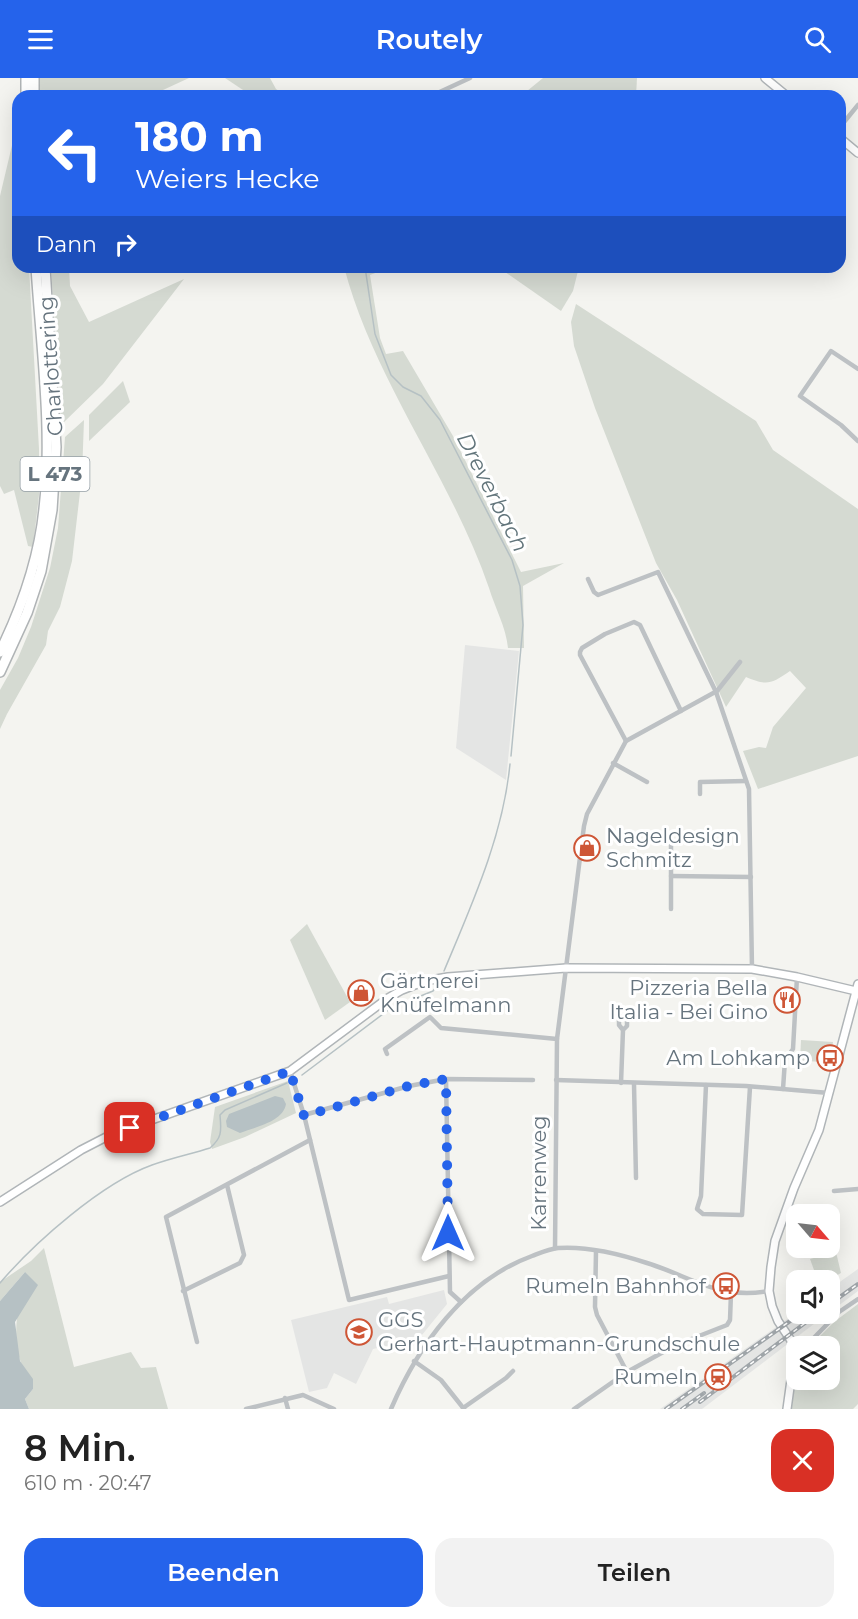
<!DOCTYPE html>
<html lang="de">
<meta charset="utf-8">
<style>
:root{--surface:#fff;--page:#f2f2f2;--text:#222;--muted:#767676;--accent:#2563eb}
body{margin:0;font-family:Montserrat,sans-serif;background:var(--page);color:var(--text);height:100vh;display:flex;flex-direction:column;font-size:22px;white-space:nowrap}
*{box-sizing:border-box;margin:0}
p{font-size:20px;color:var(--muted)}
.icon{flex:none;width:33px;height:33px;fill:none;stroke:currentColor;stroke-width:2;stroke-linecap:round;stroke-linejoin:round}
.map{position:relative;height:1331px;overflow:hidden}
.details{display:flex;flex-direction:column;background:var(--surface);flex:1}
.details>*{flex:none}
.top-card{position:absolute;left:12px;top:12px;width:834px;height:183px;border-radius:18px;box-shadow:0 6px 24px #0002;background:#2563eb;color:#fff;overflow:hidden}
.needle{width:39px;rotate:118deg}
.tools{position:absolute;left:786px;top:1126px;display:grid;gap:12px}
.tools a{display:grid;place-items:center;width:54px;height:54px;border-radius:12px;background:var(--surface);box-shadow:0 6px 24px #0002;font-size:30px}
.pin{position:absolute;display:grid;place-items:center;width:51px;height:51px;color:#fff;margin:-26px;border-radius:12px;box-shadow:0 3px 9px #0006}
.me{position:absolute;width:66px;margin:-33px;rotate:0deg;stroke-linejoin:round;filter:drop-shadow(0 0 4px #0008)}
.turn{display:flex;align-items:center;gap:21px;height:126px;padding:0 24px;font-size:27px}
.turn .icon{width:78px;height:78px;stroke-width:2.5}
.turn b{display:block;font-size:42px;line-height:51px}
.then{display:flex;align-items:center;height:57px;padding:0 24px;background:#0003;gap:12px;font-size:22px}
.round{display:grid;place-items:center;flex:none;width:63px;height:63px;border-radius:18px;background:var(--page)}
.head{display:flex;align-items:center;justify-content:space-between;height:102px;padding:0 24px}
h1{font-size:36px;font-weight:600;line-height:45px}
.action{display:flex;gap:12px;margin-top:auto;padding:12px 24px}
.action a{flex:1;height:69px;border-radius:18px;background:var(--accent);color:#fff;font-size:24px;font-weight:600;line-height:69px;text-align:center}
.action a+a{background:var(--page);color:var(--text)}
header{display:flex;justify-content:space-between;align-items:center;height:78px;padding:0 24px;background:var(--accent);color:#fff;font-size:27px;font-weight:600}
.map>svg:first-child{display:block}
.built{fill:#e4e5e4}
.green{fill:#d5dad2}
.water{fill:#b6c1c4}
.lines{fill:none;stroke-linecap:round;stroke-linejoin:round}
.stream{stroke:#b6c1c4;stroke-width:1.5}
.secondary-casing{stroke:#b0b5b8;stroke-width:10}
.highway-casing{stroke:#b0b4b6;stroke-width:12}
.street{stroke:#bdc1c4;stroke-width:4.5}
.secondary{stroke:#fff;stroke-width:7}
.highway{stroke:#fff;stroke-width:9}
.rail-casing{stroke:#9fa5a9;stroke-width:4}
.rail{stroke:#fff;stroke-width:1.5;stroke-dasharray:4.5;stroke-linecap:butt}
.route{stroke:#2563eb;stroke-width:10;stroke-dasharray:0 18}
.labels{text-anchor:middle;stroke-width:6;stroke-linejoin:round;paint-order:stroke}
.shield{fill:#fff;stroke:#949ea5;stroke-width:1.5}
.shield-label{font-size:20px;font-weight:bold;fill:#66747e}
.street-label{font-size:21px;fill:#66747e;stroke:#fff}
.poi-label{font-size:21px;fill:#66747e;stroke:#fff;text-anchor:end}
.water-label{font-size:22px;font-style:italic;fill:#62757b;stroke:#fff}
</style>
<header><svg class="icon" aria-label="menu" viewBox="0 0 24 24"><path d="M4 6h16M4 12h16M4 18h16"/></svg>Routely<svg class="icon" aria-label="search" viewBox="0 0 24 24"><circle cx="10" cy="10" r="6"/><path d="M15 15l6 6"/></svg></header>
<div class="map">
<svg width="858" height="1331" viewBox="0 0 858 1331">
<rect width="100%" height="100%" fill="#f4f4f0"/>
<g class="built">
<polygon points="465,567 519,573 506,702 456,670"/>
<polygon points="858,1191 858,1213 830,1234 830,1211"/>
<polygon points="444,1212 447,1226 409,1273 396,1266 373,1271 356,1306 334,1295 327,1310 309,1314 291,1242 387,1219 389,1226"/>
<polygon points="796,1235 827,1236 702,1331 660,1331"/>
</g>
<g class="green">
<polygon points="39,0 189,0 150,18 39,18"/>
<polygon points="225,0 270,0 276,11 286,18 252,18"/>
<polygon points="543,0 637,0 636,18 521,18"/>
<polygon points="18,42 18,189 29,189 39,371 39,417 33,469 28,468 14,412 4,416 0,408 0,118"/>
<polygon points="51,189 69,189 70,208 89,244 184,201 103,306 61,347"/>
<path d="M344,189h47l-21,8 10,63 6,16 17,-3 50,85 68,136 43,-9 -41,23 1,62h-16c-2,-21 -13,-40 -19,-60 -38,-111 -115,-207 -145,-321z"/>
<polygon points="498,189 579,189 573,213 561,233"/>
<path d="M576,226l180,117 17,29 85,59v247l-100,33 -15,-38 16,-4 7,1 7,-21 33,-39 -16,-17c-19,13 -23,15 -44,6l-20,30 -49,-107 -21,-37 -61,-155 -21,-62 -3,-24z"/>
<polygon points="123,303 130,324 89,363 89,337"/>
<polygon points="84,342 82,397 72,483 60,529 48,553 46,567 7,636 0,651 0,612 18,580 31,549 50,490 58,450 65,359"/>
<polygon points="307,846 350,924 325,942 290,862"/>
<polygon points="801,962 833,964 829,984 800,983"/>
<polygon points="288,1003 296,1035 245,1059 212,1071 210,1064 215,1029"/>
<path d="M44,1170l30,119 57,-15 10,16 15,-1 12,42h-139l-4,-10 8,-10c0,-17 -9,-16 -13,-29 -9,-28 0,-60 5,-88l-25,29v-19l31,-21z"/>
<polygon points="836,1174 841,1195 826,1203 818,1203 810,1181"/>
<polygon points="858,1226 858,1326 853,1331 790,1331 796,1301 830,1302 830,1269 809,1269 834,1244"/>
</g>
<g class="water">
<path d="M275,1018l8,2 3,6c-3,18 -31,23 -46,29l-13,-6 -1,-6 3,-7z"/>
<polygon points="25,1194 38,1207 15,1244 20,1283 33,1301 33,1311 25,1321 29,1331 0,1331 0,1223"/>
</g>
<g class="lines">
<g class="stream">
<polyline points="365,189 375,256 391,297 403,309 421,318 440,342 512,482 520,508 523,547 511,678"/>
<path d="M444,893c28,-67 59,-135 66,-207"/>
<polyline points="302,997 391,930 433,913 437,908"/>
<path d="M0,1205c35,-41 102,-100 152,-118 19,-7 39,-11 58,-17 13,-11 11,-18 10,-33l5,-5 62,-27"/>
</g>
<g class="secondary-casing">
<g id="secondary">
<polyline points="765,0 787,18"/>
<polyline points="840,60 858,75"/>
<polyline points="0,1124 81,1072 112,1056 290,993 388,920 402,912 425,903 448,899 566,890 752,891 797,899 856,913"/>
<polyline points="787,1331 795,1273 792,1264 778,1243 772,1228 769,1213 771,1189 775,1163 794,1110 819,1052 858,906"/>
</g>
</g>
<g class="highway-casing">
<g id="highway">
<polyline points="26,0 26,18"/>
<polyline points="34,0 34,18"/>
<path d="M0,574c22,-45 39,-93 44,-143 9,-77 -3,-164 -8,-242"/>
<polyline points="0,594 27,535 41,493 52,432 56,369 45,189"/>
</g>
</g>
<g class="street">
<polyline points="431,18 470,0"/>
<polyline points="840,49 858,27"/>
<polyline points="858,291 831,273 800,318 841,347 858,363"/>
<polyline points="588,501 594,514 598,517 658,494 716,614 749,711 752,891"/>
<polyline points="626,663 580,577 580,574 582,570 605,556 634,544 640,547 681,633"/>
<polyline points="613,685 647,704"/>
<polyline points="700,716 700,704 746,703"/>
<polyline points="671,765 671,831"/>
<polyline points="671,798 751,799"/>
<polyline points="387,976 385,971 430,939 441,950 557,961"/>
<polyline points="290,993 304,1037 349,1222 449,1198"/>
<polyline points="446,1001 450,1214 461,1224"/>
<polyline points="556,1002 746,1008 829,1015"/>
<polyline points="621,1005 623,952 627,948 627,939 619,938 619,947 623,952"/>
<polyline points="634,1006 636,1100"/>
<polyline points="706,1007 701,1118 697,1131 703,1136 742,1137 750,1009"/>
<polyline points="783,1011 785,982 793,971 797,899"/>
<polyline points="304,1037 409,1008 446,1001 533,1002"/>
<polyline points="834,1113 858,1111"/>
<polyline points="555,1170 557,961 584,748 587,736 626,663 717,613 740,584"/>
<polyline points="596,1173 595,1229 597,1237 627,1294"/>
<polyline points="183,1213 240,1185 244,1177 227,1107"/>
<polyline points="197,1264 166,1139 310,1062"/>
<polyline points="805,1269 839,1234 858,1221"/>
<polyline points="414,1283 441,1302 464,1331"/>
<polyline points="285,1320 288,1331"/>
<polyline points="463,1330 506,1300 513,1293"/>
<polyline points="246,1331 303,1317 334,1331"/>
<path d="M391,1331c27,-63 73,-128 141,-153 8,-3 17,-7 26,-8 29,-2 62,6 89,15 45,14 71,37 122,28"/>
<polyline points="574,1331 627,1294 676,1267 727,1247 730,1242 731,1215"/>
</g>
<use href="#secondary" class="secondary"/>
<use href="#highway" class="highway"/>
<g class="rail-casing">
<g id="rail">
<polyline points="830,1226 858,1206"/>
<polyline points="700,1324 817,1236"/>
<polyline points="666,1331 800,1236"/>
<polyline points="682,1331 704,1315"/>
</g>
</g>
<use href="#rail" class="rail"/>
</g>
<g class="lines">
<polyline class="route" points="130,1050 290,993 304,1038 409,1008 446,1001 448,1155"/>
</g>
<defs>
<g id="shop-ring" transform="scale(1.35)"><circle r="9.5" fill="#fff" stroke="#ce5636" stroke-width="1.5"/><path d="M-5-2.5h2.3a2.7 3.5 0 0 1 5.4 0H5L5.5 6h-11ZM-1.5-2.5h3a1.5 2.3 0 0 0-3 0Z" fill="#ce5636"/></g>
<g id="restaurant-ring" transform="scale(1.35)"><circle r="9.5" fill="#fff" stroke="#ce5636" stroke-width="1.5"/><path d="M-5-6h1v4h1v-4h1v4h1v-4h1v5L-1.5 .5V6h-2V.5L-5-1ZM5-6V6H3V1.5H1.5Q1.5-4 5-6Z" fill="#ce5636"/></g>
<g id="bus-ring" transform="scale(1.35)"><circle r="9.5" fill="#fff" stroke="#ce5636" stroke-width="1.5"/><path d="M-5-6H5V4H4V6H2V4H-2V6H-4V4H-5ZM-3.5-4V0h7V-4ZM-3.5 1.2v1.5H-2V1.2ZM2 1.2v1.5H3.5V1.2Z" fill="#ce5636"/></g>
<g id="school-ring" transform="scale(1.35)"><circle r="9.5" fill="#fff" stroke="#ce5636" stroke-width="1.5"/><path d="M0-5L7-2L0 1L-7-2ZM-4 1L0 2.5L4 1V4Q0 6-4 4Z" fill="#ce5636"/></g>
<g id="station-ring" transform="scale(1.35)"><circle r="9.5" fill="#fff" stroke="#ce5636" stroke-width="1.5"/><path d="M-3-6H3Q5-6 5-4V2Q5 4 3 4L4.5 6H3L1.5 4h-3L-3 6H-4.5L-3 4Q-5 4-5 2V-4Q-5-6-3-6ZM-3.5-4v3h7v-3ZM-3.5 1v1.5H-2V1ZM2 1v1.5H3.5V1Z" fill="#ce5636"/></g>
</defs>
<g fill-rule="evenodd">
<use href="#shop-ring" x="587" y="770"/>
<use href="#shop-ring" x="361" y="915"/>
<use href="#restaurant-ring" x="787" y="922"/>
<use href="#bus-ring" x="830" y="980"/>
<use href="#bus-ring" x="726" y="1208"/>
<use href="#school-ring" x="359" y="1254"/>
<use href="#station-ring" x="718" y="1299"/>
</g>
<g class="labels">
<rect class="shield" x="20.5" y="379" width="69" height="34" rx="4.5"/>
<g class="shield-label">
<text x="55" y="403">L 473</text>
</g>
<g class="street-label">
<text transform="translate(51 288) rotate(-94)" y="7">Charlottering</text>
<text transform="translate(539 1095) rotate(-90)" y="7">Karrenweg</text>
</g>
<g class="poi-label">
<text x="606" y="765" text-anchor="start">Nageldesign<tspan x="606" dy="24">Schmitz</tspan></text>
<text x="380" y="910" text-anchor="start">Gärtnerei<tspan x="380" dy="24">Knüfelmann</tspan></text>
<text x="768" y="917">Pizzeria Bella<tspan x="768" dy="24">Italia - Bei Gino</tspan></text>
<text x="810" y="987">Am Lohkamp</text>
<text x="706" y="1215">Rumeln Bahnhof</text>
<text x="378" y="1249" text-anchor="start">GGS<tspan x="378" dy="24">Gerhart-Hauptmann-Grundschule</tspan></text>
<text x="698" y="1306">Rumeln</text>
</g>
<g class="water-label">
<text transform="translate(493 414) rotate(63)" y="8">Dreverbach</text>
</g>
</g>
</svg>
<div class="tools">
<a><svg class="needle" viewBox="-14 -14 28 28"><path d="M0-13l5 13h-10z" fill="#e53935"/><path d="M0 13l5-13h-10z" fill="#767676"/></svg></a>
<a><svg class="icon" aria-label="sound" viewBox="0 0 24 24"><path d="M4 9h4l5-4v14l-5-4H4zM17 9q2 3 0 6"/></svg></a>
<a><svg class="icon" aria-label="layers" viewBox="0 0 24 24"><path d="M12 4l9 5-9 5-9-5zM3 14l9 5 9-5"/></svg></a>
</div>
<div class="pin" style="left:130px;top:1050px;background:#d93025"><svg class="icon" aria-label="arrive" viewBox="0 0 24 24"><path d="M6 21V4h12l-3 4 3 4H6"/></svg></div>
<svg class="me" style="left:448px;top:1155px" viewBox="-20 -20 40 40"><path d="M0-17L14 15 0 8-14 15z" fill="#2563eb" stroke="#fff" stroke-width="4"/></svg>
<div class="top-card">
<div class="turn"><svg class="icon" aria-label="left" viewBox="0 0 24 24"><path d="M17 20v-9H6M10 6l-5 5 5 5"/></svg><div><b>180 m</b>Weiers Hecke</div></div>
<div class="then">Dann<svg class="icon" aria-label="right" viewBox="0 0 24 24"><path d="M7 20v-9h11M14 6l5 5-5 5"/></svg></div>
</div>
</div>
<section class="details">
<div class="head"><div><h1>8 Min.</h1><p>610 m · 20:47</p></div><a class="round" style="background:#d93025;color:#fff"><svg class="icon" aria-label="close" viewBox="0 0 24 24"><path d="M6 6l12 12M18 6L6 18"/></svg></a></div>
<div class="action"><a>Beenden</a><a>Teilen</a></div>
</section>
